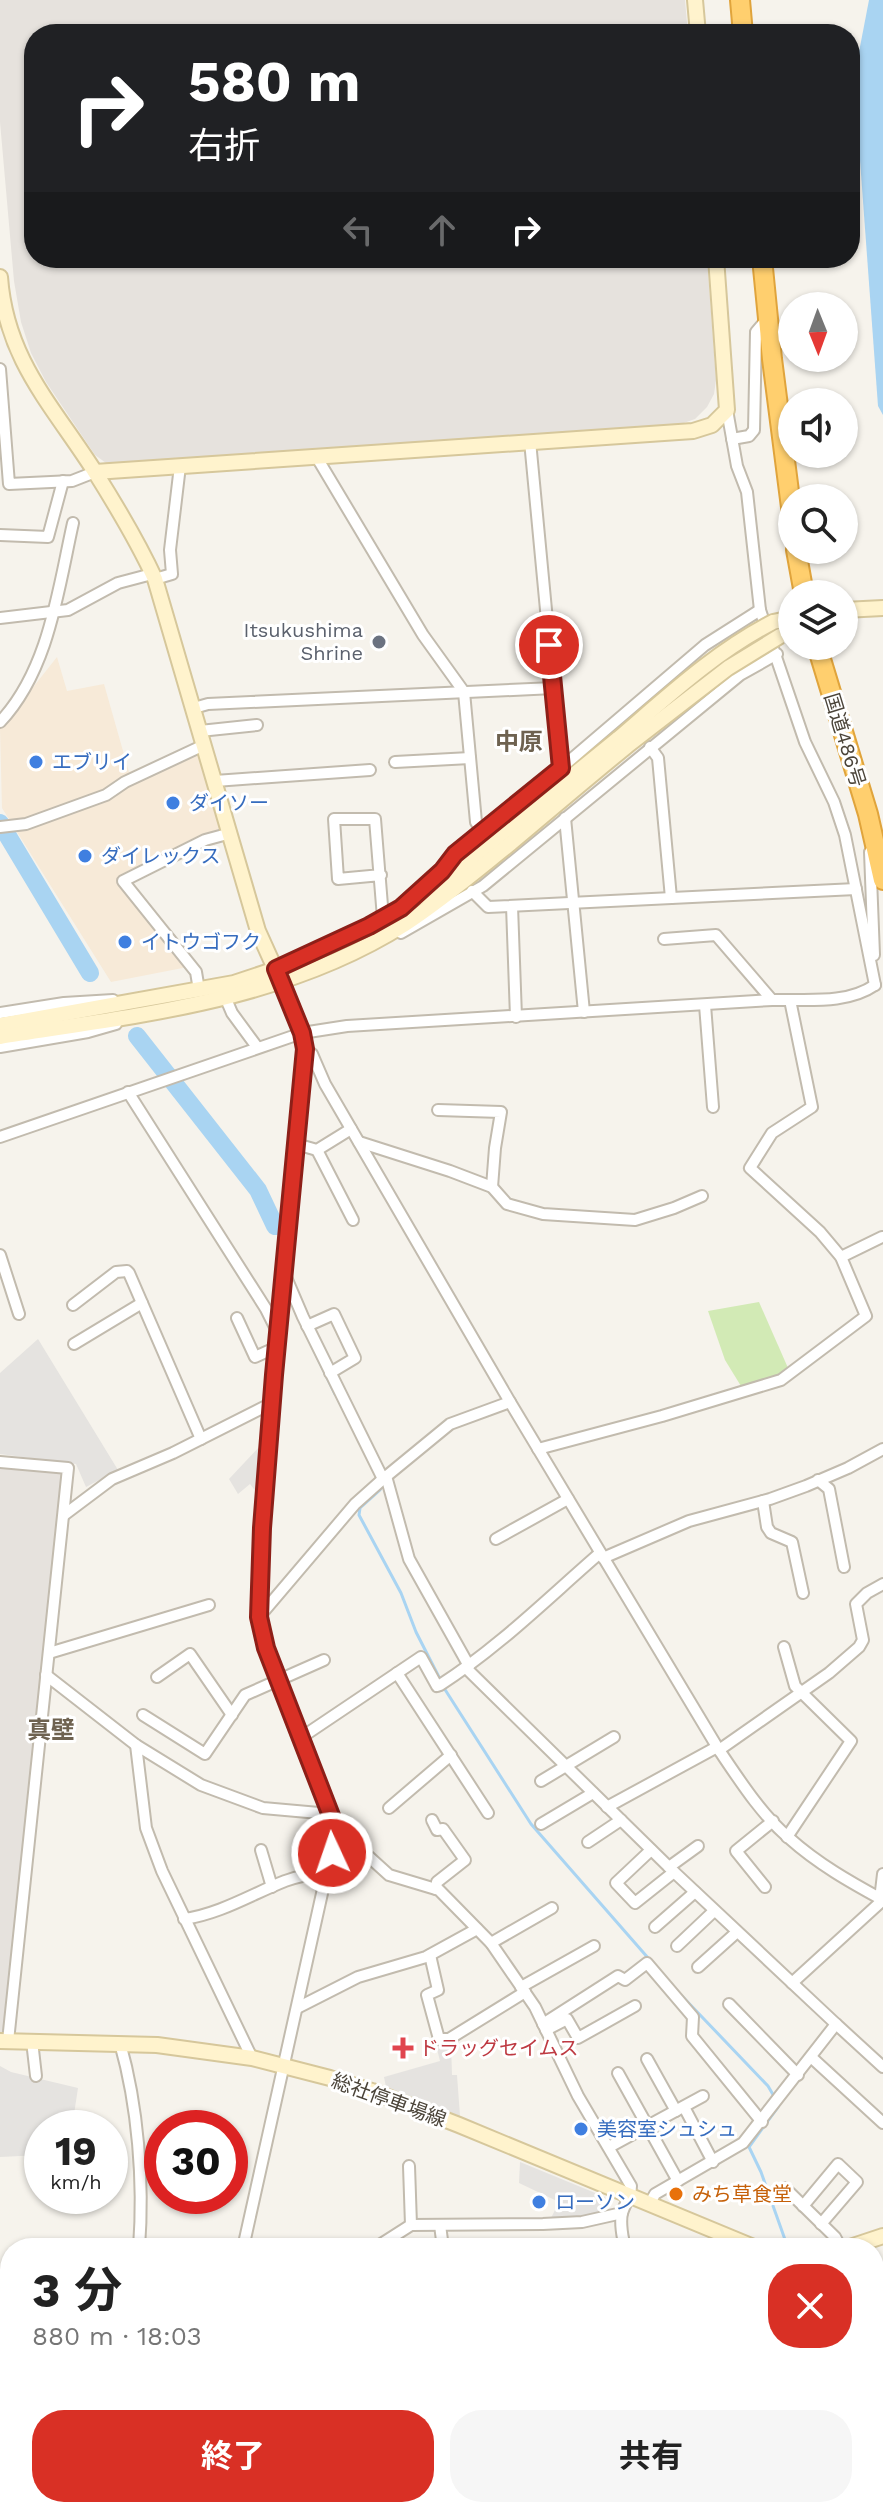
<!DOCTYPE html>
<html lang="ja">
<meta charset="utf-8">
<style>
:root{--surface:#fff;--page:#f6f6f6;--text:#222;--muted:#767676;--accent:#d93025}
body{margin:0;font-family:"Work Sans","Noto Sans JP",sans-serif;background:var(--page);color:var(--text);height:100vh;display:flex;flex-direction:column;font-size:30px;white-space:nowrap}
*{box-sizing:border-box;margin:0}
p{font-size:26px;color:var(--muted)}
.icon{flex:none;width:44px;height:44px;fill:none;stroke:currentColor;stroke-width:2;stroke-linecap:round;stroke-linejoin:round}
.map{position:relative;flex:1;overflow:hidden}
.sheet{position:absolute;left:0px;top:2238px;width:884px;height:280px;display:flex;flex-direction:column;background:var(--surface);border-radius:32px 32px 0 0;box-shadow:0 2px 6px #0004}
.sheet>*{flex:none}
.top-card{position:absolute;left:24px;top:24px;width:836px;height:244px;border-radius:32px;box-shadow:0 2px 6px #0004;background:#202124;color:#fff;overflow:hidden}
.needle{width:52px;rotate:179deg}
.fabs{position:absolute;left:778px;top:292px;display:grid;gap:16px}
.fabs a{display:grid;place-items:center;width:80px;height:80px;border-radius:50%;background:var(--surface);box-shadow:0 2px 6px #0004;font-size:40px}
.speed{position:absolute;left:24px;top:2110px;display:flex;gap:16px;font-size:40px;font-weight:700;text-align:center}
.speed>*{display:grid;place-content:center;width:104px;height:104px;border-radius:50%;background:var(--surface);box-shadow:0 2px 6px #0004;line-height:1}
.speed small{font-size:20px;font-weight:400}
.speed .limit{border:12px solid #d22;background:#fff;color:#111}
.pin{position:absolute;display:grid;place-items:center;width:68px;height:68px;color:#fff;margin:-34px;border:4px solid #fff;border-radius:50%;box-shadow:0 2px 8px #0007}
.me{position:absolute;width:88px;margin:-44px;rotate:357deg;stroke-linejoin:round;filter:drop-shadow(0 0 6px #0008)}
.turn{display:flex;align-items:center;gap:28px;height:168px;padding:0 32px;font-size:36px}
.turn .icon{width:104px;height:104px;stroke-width:2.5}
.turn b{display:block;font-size:56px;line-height:68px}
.lanes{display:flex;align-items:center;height:76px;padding:0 32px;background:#0003;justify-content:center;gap:40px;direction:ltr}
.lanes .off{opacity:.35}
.round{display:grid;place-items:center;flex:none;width:84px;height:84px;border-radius:32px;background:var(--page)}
.headline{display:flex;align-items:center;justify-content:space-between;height:136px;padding:0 32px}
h1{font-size:48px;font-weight:700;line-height:60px}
.cta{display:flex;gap:16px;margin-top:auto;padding:16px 32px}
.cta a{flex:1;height:92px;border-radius:32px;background:var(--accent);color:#fff;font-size:32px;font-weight:700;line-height:92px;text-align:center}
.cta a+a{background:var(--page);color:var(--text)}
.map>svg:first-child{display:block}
.commercial{fill:#f7ead8}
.industrial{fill:#e6e2dd}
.green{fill:#d2eab5}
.parking{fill:#e5e3e0}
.water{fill:#a9d4f2}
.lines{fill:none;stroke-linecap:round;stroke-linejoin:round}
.stream{stroke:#a9d4f2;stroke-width:3}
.river{stroke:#a9d4f2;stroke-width:18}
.street-casing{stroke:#c2bbae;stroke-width:14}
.secondary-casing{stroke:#d6c79b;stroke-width:18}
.highway-casing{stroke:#e0a43c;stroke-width:22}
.street{stroke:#fff;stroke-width:10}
.secondary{stroke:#fff3cd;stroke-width:14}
.highway{stroke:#ffcf6e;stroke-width:18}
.secondary-bridge-casing{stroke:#d6c79b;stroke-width:18;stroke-linecap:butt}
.secondary-bridge{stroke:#fff3cd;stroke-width:14}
.route-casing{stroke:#8d1f18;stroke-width:20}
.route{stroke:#d93025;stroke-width:14}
.worship-dot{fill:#6b7280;stroke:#fff;stroke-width:3}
.shop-dot{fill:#3f7fe0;stroke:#fff;stroke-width:3}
.health-dot{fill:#e0444e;stroke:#fff;stroke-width:3}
.food-dot{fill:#e8710a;stroke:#fff;stroke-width:3}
.labels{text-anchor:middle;stroke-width:6;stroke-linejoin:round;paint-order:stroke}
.worship-label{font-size:20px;fill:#5b616d;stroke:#fff;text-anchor:end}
.street-label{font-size:20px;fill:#4b4439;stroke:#fff}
.shop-label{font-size:20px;fill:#366cbe;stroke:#fff;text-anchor:start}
.health-label{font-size:20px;fill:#be3a42;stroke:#fff;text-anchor:start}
.food-label{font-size:20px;fill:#c56008;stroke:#fff;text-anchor:start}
.quarter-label{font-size:24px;font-weight:bold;fill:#6e6250;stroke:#fff}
</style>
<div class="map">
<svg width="883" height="2518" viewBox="0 0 883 2518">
<rect width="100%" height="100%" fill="#f6f3ec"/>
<polygon class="commercial" points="57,657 67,691 104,684 129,772 197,743 225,830 125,873 198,965 111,982 2,808 0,729"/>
<g class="industrial">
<polygon points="0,0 685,0 688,34 34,34 34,258 707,258 716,380 714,394 707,407 695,419 672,427 106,463 95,455 46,382 31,353 21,322 14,281 0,122"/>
<polygon points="0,1468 63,1474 5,2032 0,2032"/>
</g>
<polygon class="green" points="759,1302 788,1368 778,1377 744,1391 725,1360 708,1311"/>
<g class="parking">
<polygon points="38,1339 118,1470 86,1487 76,1464 0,1454 0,1373"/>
<polygon points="262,1444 260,1497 250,1484 238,1494 229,1479"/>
<polygon points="451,2044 452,2075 457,2075 460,2116 386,2087 384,2077 440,2061 436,2045"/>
<polygon points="0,2066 11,2072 78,2088 74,2114 104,2120 103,2128 42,2128 42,2155 0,2157"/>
<polygon points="520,2162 605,2197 607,2211 581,2216 551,2218 559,2202 519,2183"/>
</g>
<polygon class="water" points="869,0 883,0 883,415 878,406 854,78"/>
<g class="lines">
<g class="stream">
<polyline points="295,1311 335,1394"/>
<polyline points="382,1485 380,1490 360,1508 359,1515 401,1593 416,1632 441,1681"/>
<polyline points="444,1688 531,1824 649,1959"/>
<polyline points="680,1994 768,2086 775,2098"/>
<polyline points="777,2105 778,2107 749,2147 761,2172 788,2248"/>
</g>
<g class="river">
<polyline points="0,823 90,973"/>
<polyline points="137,1036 258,1190 275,1226"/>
</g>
<g class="street-casing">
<g id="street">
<polyline points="0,369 9,484 72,481 95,472"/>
<polyline points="727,410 737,466 747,492 760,610 805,742 834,802 845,835 875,985"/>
<polyline points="732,439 749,436 754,430 756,332 767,319"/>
<polyline points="530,441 561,768"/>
<polyline points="316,456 423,635 464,692 476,822 482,831"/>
<polyline points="0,535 48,537 63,481"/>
<polyline points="155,579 172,574 170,550 180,466"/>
<polyline points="0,618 68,610 118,583 152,574"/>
<polyline points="194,708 208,704 554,688"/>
<path d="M0,722c49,-52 58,-132 73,-199"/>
<polyline points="200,731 257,725"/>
<polyline points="650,747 658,758 671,898"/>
<polyline points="395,762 470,758"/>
<polyline points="215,781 370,770"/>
<polyline points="565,818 584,1012"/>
<polyline points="0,827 26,824 106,795 125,782 204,745"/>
<polyline points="870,852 874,955"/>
<polyline points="381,875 338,879 334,819 375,819 383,918"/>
<polyline points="472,891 488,907 856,889"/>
<polyline points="411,898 442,871 455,854 561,768 705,645 760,610"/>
<polyline points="512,906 516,1017"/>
<polyline points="401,933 483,886 740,675 777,654"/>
<polyline points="664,939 716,935 772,1000"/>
<polyline points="199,990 196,972 123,881 205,840 231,833"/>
<polyline points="226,999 232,1013 257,1047"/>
<polyline points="705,1005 713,1107"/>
<polyline points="0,1013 64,1003 113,1000"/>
<polyline points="0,1047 88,1032 116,1024"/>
<path d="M305,1049l7,5 13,30 185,318 209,348c21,31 42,64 70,88 29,26 61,44 94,62"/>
<polyline points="128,1092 266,1309 277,1331"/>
<polyline points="438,1110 501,1112 495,1148 492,1187"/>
<path d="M0,1137l302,-104 45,-7 425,-26c34,-1 74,5 103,-15"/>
<polyline points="359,1142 450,1171 492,1187 507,1204 543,1214 635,1220 674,1208 702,1196"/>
<polyline points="296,1144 317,1150 351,1129"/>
<polyline points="317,1150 353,1220"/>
<polyline points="0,1255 19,1314"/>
<polyline points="841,1257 882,1237"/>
<polyline points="285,1275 303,1317 383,1479"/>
<polyline points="73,1305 116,1272 127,1271 129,1273 201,1439"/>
<polyline points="237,1318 255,1357 277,1347"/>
<polyline points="307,1326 334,1314 355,1358 330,1373"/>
<polyline points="74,1344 142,1303"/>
<polyline points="538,1449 662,1416 781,1380 866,1316 841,1257 820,1232 750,1168 772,1133 812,1107 790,1000"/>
<polyline points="0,1462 68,1468 8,2041"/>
<polyline points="386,1476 409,1559 469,1666"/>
<polyline points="818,1480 829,1489 844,1567"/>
<polyline points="763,1501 767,1527 771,1533 792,1542 803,1593"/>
<polyline points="64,1515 112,1479 173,1453 272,1403"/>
<polyline points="496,1539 568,1499"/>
<polyline points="603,1558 689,1521 770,1499 806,1486 848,1468 883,1449"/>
<polyline points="259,1617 355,1504 383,1479 450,1424 510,1402"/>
<polyline points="784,1647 795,1686 851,1741 787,1837"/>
<polyline points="49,1653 209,1605"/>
<polyline points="466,1668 674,1872 836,2024 743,2143 655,2194 649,2205"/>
<polyline points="397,1673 488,1813"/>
<polyline points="46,1675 136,1745 201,1785 263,1808 330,1814"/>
<polyline points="157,1677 190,1654 232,1715"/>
<polyline points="143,1715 205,1754 245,1695 324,1660"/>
<path d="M302,1737l119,-80 16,29 3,-1c58,-37 108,-87 160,-132"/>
<polyline points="136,1745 146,1828 162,1871 252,2058"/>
<polyline points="719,1750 829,1673 859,1647 863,1640 856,1604 867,1593 883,1584"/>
<polyline points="541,1781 614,1737"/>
<polyline points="607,1807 717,1747"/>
<polyline points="389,1808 451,1755"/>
<polyline points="432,1820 437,1830 443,1829 465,1860 437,1882 436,1889"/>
<polyline points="541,1824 593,1793"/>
<path d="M335,1826l54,49 50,15 52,53 44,64 43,89 53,90c0,11 -6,17 -9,27 -2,9 0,26 4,35"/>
<polyline points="588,1842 621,1820"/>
<polyline points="261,1850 272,1887"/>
<polyline points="651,1850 616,1883 635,1903 674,1872"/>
<polyline points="669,1867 698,1846"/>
<polyline points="765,1887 736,1851 773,1821"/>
<polyline points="883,1900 881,1891 883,1874"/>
<path d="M184,1919c36,-5 68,-25 101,-38 14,-5 29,-8 43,-10"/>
<polyline points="655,1927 695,1892"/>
<polyline points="491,1943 552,1908"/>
<polyline points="677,1946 714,1911"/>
<polyline points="430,1955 438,1990 427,1995 439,2039 449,2039 525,1992"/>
<polyline points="698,1967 737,1932"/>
<polyline points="792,1983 883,1900"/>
<polyline points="521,1987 594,1946"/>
<polyline points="729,2004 798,2075"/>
<polyline points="297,2008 358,1977 426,1957 477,1929"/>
<polyline points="543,2024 618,1976 625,1980 647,1963 693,2017 692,2036 762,2122"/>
<polyline points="836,2024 883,2067"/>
<polyline points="546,2030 567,2019 578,2038 635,2006"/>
<polyline points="32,2041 36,2076"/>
<path d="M120,2043c18,63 24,139 19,205"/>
<polyline points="811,2057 883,2123"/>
<polyline points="647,2059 676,2111"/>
<polyline points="618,2073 678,2181"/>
<polyline points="684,2107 713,2162"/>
<polyline points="609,2147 703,2096"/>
<polyline points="409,2166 411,2225"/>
<polyline points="785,2188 835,2237 841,2248"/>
<polyline points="803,2206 838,2164 857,2182 821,2224"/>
<polyline points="440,2225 443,2248"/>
<polyline points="243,2248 335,1835 335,1826 266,1648 259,1617 262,1528 272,1403 305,1049 302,1033 281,982"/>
<polyline points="375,2248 411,2225 543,2224 582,2222 622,2213"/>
<polyline points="0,2298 10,2338"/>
<polyline points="0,2353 10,2349"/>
<polyline points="0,2479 10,2475"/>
<polyline points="325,2508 330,2518"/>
<polyline points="648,2508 657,2518"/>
<polyline points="766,2508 772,2518"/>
<polyline points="131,2518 132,2508"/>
<polyline points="242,2518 264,2508"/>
<polyline points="413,2518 445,2508"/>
</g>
</g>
<g class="secondary-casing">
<g id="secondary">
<polyline points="695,0 698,34"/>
<path d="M0,277c6,83 53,129 95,195 22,35 43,70 60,107l103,352 23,51"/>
<polyline points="95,472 693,431 712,425 727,410 716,258"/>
<polyline points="844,610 883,608"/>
<polyline points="773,622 792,618"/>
<polyline points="0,1025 234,983 276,969 314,952 369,926 432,890 619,738"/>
<path d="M0,1037c139,-22 284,-36 405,-113 37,-24 71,-53 106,-81 39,-33 77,-65 116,-97"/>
<polyline points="0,2041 157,2045 252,2058 330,2078 372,2091 459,2125 756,2248"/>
<polyline points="847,2248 883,2236"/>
<polyline points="874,2427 883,2443"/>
</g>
</g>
<g class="highway-casing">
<g id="highway">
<polyline points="740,0 743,34"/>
<polyline points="762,258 772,359 792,515"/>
<polyline points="796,550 804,594"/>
<polyline points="817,646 868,814 883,880"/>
<polyline points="874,2457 883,2448"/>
<polyline points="814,2518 824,2508"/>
</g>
</g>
<use href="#street" class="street"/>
<use href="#secondary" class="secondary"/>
<use href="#highway" class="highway"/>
<g class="secondary-bridge-casing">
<g id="secondary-bridge">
<path d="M619,738c49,-42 96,-86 154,-116"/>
<polyline points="627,746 728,668 780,636"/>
</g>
</g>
<use href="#secondary-bridge" class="secondary-bridge"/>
</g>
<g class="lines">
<g class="route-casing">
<polyline id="route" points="332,1853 335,1826 266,1648 259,1617 262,1528 274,1375 305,1049 302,1033 276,969 369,926 401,908 442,871 455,854 561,768 549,645"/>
</g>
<use href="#route" class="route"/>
</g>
<circle class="worship-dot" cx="379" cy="642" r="8"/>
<g class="shop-dot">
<circle cx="36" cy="762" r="8"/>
<circle cx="173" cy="803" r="8"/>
<circle cx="85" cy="856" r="8"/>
<circle cx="125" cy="942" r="8"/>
<circle cx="581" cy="2129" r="8"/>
<circle cx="539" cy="2202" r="8"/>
</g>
<path class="health-dot" d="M399 2036h8v8h8v8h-8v8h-8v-8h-8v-8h8z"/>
<circle class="food-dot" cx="676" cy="2194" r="8"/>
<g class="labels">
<g class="worship-label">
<text x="363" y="637">Itsukushima<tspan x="363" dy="23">Shrine</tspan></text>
</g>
<g class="street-label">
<text transform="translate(845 740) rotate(73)" y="7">国道486号</text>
<text transform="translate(389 2100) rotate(20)" y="7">総社停車場線</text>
</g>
<g class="shop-label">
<text x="52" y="769">エブリイ</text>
<text x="189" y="810">ダイソー</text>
<text x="101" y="863">ダイレックス</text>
<text x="141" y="949">イトウゴフク</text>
<text x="597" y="2136">美容室シュシュ</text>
<text x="555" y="2209">ローソン</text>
</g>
<g class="health-label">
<text x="419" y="2055">ドラッグセイムス</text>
</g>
<g class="food-label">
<text x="692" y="2201">みち草食堂</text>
</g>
<g class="quarter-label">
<text x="519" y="750">中原</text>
<text x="51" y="1738">真壁</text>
</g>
</g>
</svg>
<div class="fabs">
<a><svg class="needle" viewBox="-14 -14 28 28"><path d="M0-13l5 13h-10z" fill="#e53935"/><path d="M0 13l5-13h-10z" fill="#767676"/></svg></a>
<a><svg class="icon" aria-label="sound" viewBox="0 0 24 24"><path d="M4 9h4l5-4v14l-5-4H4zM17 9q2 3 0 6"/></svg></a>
<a><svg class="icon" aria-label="search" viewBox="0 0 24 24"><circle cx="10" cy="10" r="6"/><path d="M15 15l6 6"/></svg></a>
<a><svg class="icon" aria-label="layers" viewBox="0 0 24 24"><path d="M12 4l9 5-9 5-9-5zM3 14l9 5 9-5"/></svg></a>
</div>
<div class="speed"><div>19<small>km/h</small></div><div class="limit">30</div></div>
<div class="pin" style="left:549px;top:645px;background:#d93025"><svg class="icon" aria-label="arrive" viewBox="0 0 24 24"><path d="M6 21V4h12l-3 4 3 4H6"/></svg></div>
<svg class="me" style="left:332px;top:1853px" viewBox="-20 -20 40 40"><circle r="17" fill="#d93025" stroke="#fff" stroke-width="3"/><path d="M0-11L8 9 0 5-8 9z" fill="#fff"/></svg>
<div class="top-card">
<div class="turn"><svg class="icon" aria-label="right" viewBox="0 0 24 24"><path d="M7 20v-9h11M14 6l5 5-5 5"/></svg><div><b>580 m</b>右折</div></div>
<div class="lanes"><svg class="icon off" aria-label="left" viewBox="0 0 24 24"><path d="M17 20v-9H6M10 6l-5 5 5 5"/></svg><svg class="icon off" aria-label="ahead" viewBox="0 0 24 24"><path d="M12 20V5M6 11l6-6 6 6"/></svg><svg class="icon" aria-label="right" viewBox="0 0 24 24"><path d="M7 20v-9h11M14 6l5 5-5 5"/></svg></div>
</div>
<section class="sheet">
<div class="headline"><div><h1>3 分</h1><p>880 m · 18:03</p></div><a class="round" style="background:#d93025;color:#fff"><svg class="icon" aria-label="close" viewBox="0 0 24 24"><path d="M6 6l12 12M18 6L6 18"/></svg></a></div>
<div class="cta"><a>終了</a><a>共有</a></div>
</section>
</div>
